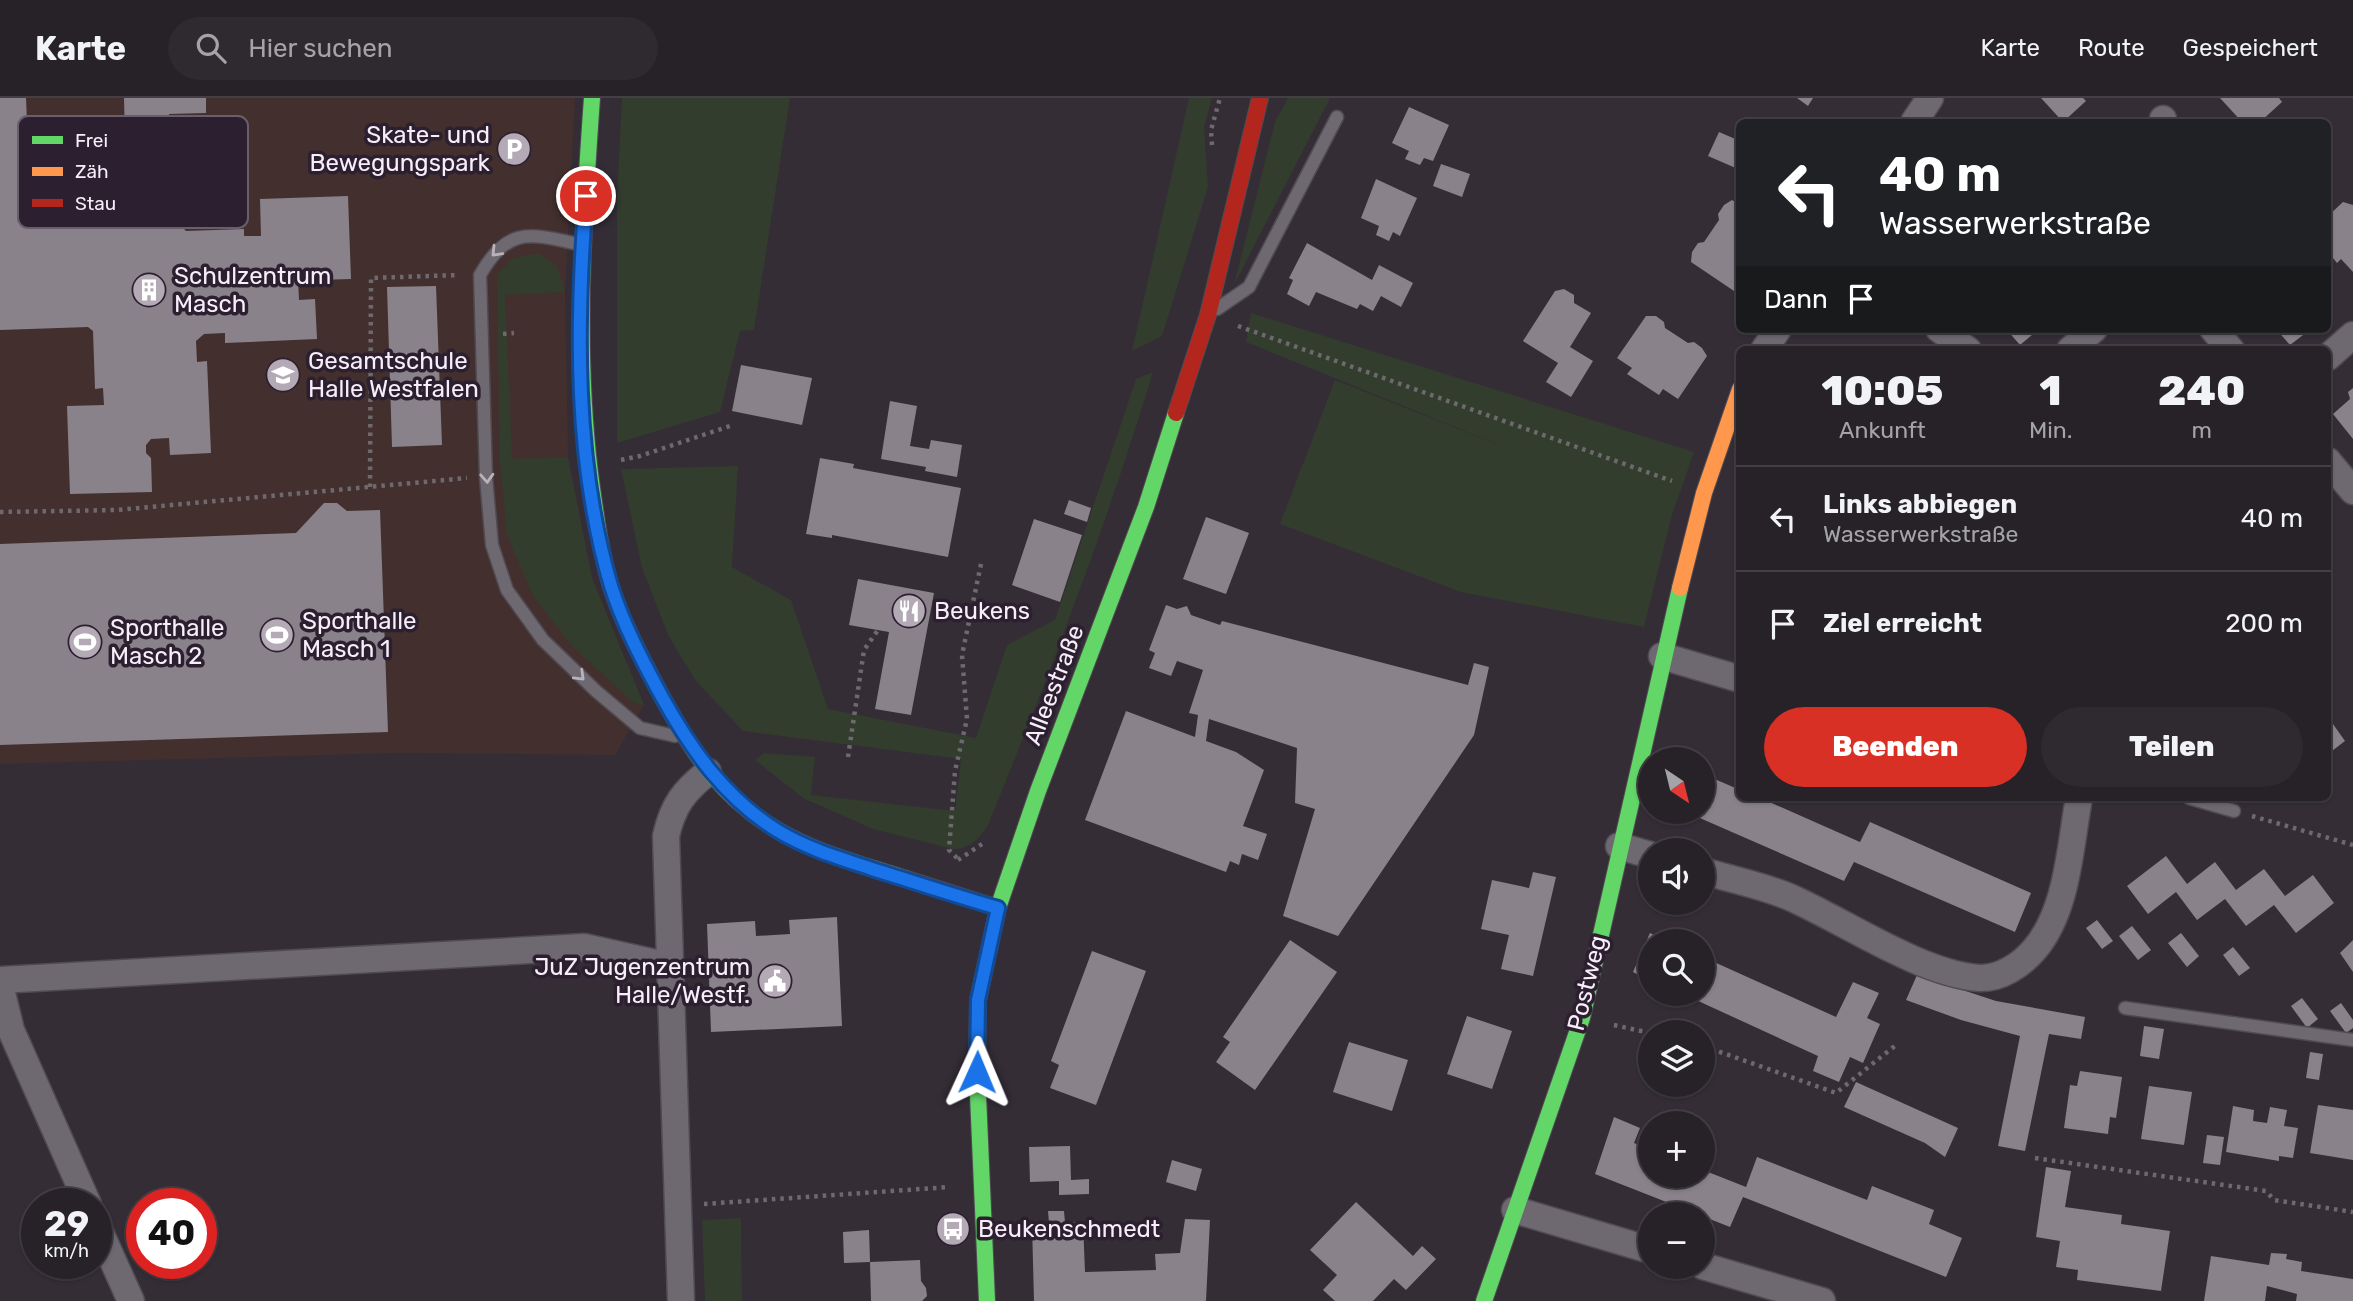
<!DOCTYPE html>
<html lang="de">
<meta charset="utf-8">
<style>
:root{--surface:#272228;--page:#2f2a30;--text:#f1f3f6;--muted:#a4a4a8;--line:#433f45;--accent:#d93025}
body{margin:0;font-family:Rubik,sans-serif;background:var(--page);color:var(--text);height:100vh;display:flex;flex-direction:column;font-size:26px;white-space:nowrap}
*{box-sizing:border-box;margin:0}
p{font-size:23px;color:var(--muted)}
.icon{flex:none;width:38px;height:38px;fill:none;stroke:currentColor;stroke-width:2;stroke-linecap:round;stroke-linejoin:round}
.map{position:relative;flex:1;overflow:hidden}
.panel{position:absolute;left:1736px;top:248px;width:595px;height:455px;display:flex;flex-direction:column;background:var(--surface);border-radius:10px;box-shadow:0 2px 5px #0004,0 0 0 2px var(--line)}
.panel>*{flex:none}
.guide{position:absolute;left:1736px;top:21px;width:595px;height:214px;border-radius:10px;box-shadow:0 2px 5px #0004,0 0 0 2px var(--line);background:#202124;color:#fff;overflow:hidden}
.needle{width:46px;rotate:145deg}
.buttons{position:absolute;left:1638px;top:649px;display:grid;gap:14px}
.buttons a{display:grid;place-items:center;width:77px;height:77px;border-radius:50%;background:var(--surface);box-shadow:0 2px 5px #0004,0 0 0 2px var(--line);font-size:35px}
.speed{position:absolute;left:21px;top:1090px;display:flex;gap:14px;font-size:35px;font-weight:700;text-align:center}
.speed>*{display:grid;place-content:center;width:91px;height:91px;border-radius:50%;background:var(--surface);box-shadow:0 2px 5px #0004,0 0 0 2px var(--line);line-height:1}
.speed small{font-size:18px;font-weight:400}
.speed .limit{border:10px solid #d22;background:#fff;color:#111}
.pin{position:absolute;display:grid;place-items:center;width:60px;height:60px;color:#fff;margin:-30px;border:4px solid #fff;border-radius:50%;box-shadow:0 2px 7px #0007}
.me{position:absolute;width:77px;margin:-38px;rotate:1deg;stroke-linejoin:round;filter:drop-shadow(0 0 5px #0008)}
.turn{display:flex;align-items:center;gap:24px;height:147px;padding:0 28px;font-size:32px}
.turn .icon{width:91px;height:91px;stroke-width:2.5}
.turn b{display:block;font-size:49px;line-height:60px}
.then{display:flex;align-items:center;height:66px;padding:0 28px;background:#0003;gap:14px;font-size:26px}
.eta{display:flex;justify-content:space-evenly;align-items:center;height:119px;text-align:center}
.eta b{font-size:42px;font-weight:800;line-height:49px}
.primary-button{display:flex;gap:14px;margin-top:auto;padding:14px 28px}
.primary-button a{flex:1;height:80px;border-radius:42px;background:var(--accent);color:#fff;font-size:28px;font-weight:800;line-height:80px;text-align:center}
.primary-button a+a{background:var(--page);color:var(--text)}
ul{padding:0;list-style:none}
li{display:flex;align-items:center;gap:21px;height:105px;padding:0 28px;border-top:2px solid var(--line)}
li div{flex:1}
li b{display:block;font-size:26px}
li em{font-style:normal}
header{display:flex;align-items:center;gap:42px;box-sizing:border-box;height:98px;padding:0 35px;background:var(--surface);border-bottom:2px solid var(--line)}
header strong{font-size:33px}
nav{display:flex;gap:38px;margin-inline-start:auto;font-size:24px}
.search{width:490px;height:63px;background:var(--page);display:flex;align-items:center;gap:18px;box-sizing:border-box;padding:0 24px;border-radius:38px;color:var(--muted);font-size:26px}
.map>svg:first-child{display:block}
.education{fill:#43302e}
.green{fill:#323d2e}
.building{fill:#89828a}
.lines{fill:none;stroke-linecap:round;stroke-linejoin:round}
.lane-casing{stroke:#504a52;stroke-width:15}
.street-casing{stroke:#504a52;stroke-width:29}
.fast-casing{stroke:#504a52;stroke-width:18}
.slow-casing{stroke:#504a52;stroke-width:18}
.jam-casing{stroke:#504a52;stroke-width:18}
.path{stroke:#6e696f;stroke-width:4.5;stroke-dasharray:3.5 5;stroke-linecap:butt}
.lane{stroke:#6e6870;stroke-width:12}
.street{stroke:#6e6870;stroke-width:26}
.fast{stroke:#63d668;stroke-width:16}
.slow{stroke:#ff974d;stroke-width:16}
.jam{stroke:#b3261e;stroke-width:16}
.oneway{stroke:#b9b2bb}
.route-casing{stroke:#114b97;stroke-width:18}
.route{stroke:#1a73e8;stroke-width:12}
.labels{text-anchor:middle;stroke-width:7;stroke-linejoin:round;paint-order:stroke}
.poi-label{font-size:24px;fill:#f7eef9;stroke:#2c2030;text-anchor:start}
.street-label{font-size:24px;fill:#f7eef9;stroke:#2c2030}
.key{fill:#2c2030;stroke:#695e6c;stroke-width:2}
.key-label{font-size:19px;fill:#f7eef9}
</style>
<header>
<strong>Karte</strong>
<div class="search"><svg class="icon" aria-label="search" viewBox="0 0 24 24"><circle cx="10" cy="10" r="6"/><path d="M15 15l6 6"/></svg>Hier suchen</div>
<nav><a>Karte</a><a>Route</a><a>Gespeichert</a></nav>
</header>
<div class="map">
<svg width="2353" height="1203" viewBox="0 0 2353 1203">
<rect width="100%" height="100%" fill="#342d36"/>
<polygon class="education" points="0,0 575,0 565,194 568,359 592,480 644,607 615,657 396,655 0,666"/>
<g class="green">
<polygon points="622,0 790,0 754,232 740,233 720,314 617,345 617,102"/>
<polygon points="1189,0 1212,0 1204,29 1208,89 1162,238 1132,253"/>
<polygon points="1288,0 1330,0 1234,187 1275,24"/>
<polygon points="538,155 557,168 565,194 505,197 512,361 568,359 592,480 644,607 634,605 573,549 533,498 507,437 500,362 497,177 512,161"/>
<polygon points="1251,215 1694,354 1672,417 1644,529 1461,494 1280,426 1335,282 1514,353 1246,244"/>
<path d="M1153,274c-47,155 -104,304 -165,453 -9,14 -18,24 -35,24l-80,-20 -70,-31 -48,-38 9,-7 51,4 -4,38 144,16 6,-52 -218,-28 -47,-50 -27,-44 -27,-69 -21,-99 117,-3 -6,101 59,33 37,109 148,29 31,-93 48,-25 81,-241z"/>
<polygon points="741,1120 742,1203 705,1203 702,1122"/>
</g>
<g class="building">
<polygon points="0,0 26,0 28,48 125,43 124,0 206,0 206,15 169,16 170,32 179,32 182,129 186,133 244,131 244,138 261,138 260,101 348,98 351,181 318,182 313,177 303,177 298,182 299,202 315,201 317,241 225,245 225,235 204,236 196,243 197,264 207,263 211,355 170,357 169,340 151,341 146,347 146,355 151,360 152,394 70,396 67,308 104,307 103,290 95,291 93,233 88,229 0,232"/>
<polygon points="1797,0 1813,0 1808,8"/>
<polygon points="2041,0 2083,0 2086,3 2063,24"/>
<polygon points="2220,0 2279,0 2282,4 2260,24 2242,24"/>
<polygon points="1409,9 1449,27 1433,63 1424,60 1420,67 1405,61 1409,53 1392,45"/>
<polygon points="1719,34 1740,43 1738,71 1708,58"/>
<polygon points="1441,66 1470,76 1462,99 1433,88"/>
<polygon points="1376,81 1417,100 1400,138 1393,134 1389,143 1376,137 1379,128 1361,120"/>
<polygon points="1732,102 1740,107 1740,184 1734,193 1691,164 1692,154 1698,145 1704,144 1719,122 1718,116 1724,107"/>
<polygon points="2343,104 2353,107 2353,174 2341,161 2337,165 2328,154 2331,149 2328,146 2328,118"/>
<polygon points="1307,145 1372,182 1379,167 1413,185 1401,209 1381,198 1373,213 1360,206 1357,211 1316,194 1309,208 1287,196 1293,182 1289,180"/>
<polygon points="436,188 442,347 392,349 387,189"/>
<polygon points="1564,191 1574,197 1574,205 1591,215 1570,249 1593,263 1571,299 1546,284 1558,265 1523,243 1555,193"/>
<polygon points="1646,218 1656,218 1664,224 1665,230 1688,245 1694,244 1702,250 1707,258 1678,301 1663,291 1659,297 1627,276 1632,270 1617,260"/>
<polygon points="2006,231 2039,231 2020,247"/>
<polygon points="2276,231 2311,231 2290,247"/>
<polygon points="741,267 812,280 802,327 732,313"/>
<polygon points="2353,290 2353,341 2333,316 2350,301 2348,294"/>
<polygon points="890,303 917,308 910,348 929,351 931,342 962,347 957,379 925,373 926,369 881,361"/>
<polygon points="820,360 854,366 853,370 961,390 948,459 832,437 832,440 806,436"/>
<polygon points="1069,402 1091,410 1087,424 1064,416"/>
<polygon points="324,405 337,405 347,413 380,412 388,634 0,647 0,446 296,435"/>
<polygon points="1206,419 1249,435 1226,496 1183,481"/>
<polygon points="1034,421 1082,437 1060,504 1012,487"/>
<polygon points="858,481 934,495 911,617 875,611 889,534 849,527"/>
<polygon points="1166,507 1177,511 1187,508 1191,517 1220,527 1222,523 1468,587 1474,565 1489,569 1474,637 1338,838 1283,818 1315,711 1295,705 1297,650 1209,621 1206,643 1236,654 1264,672 1243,728 1267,736 1258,762 1242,756 1239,767 1230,763 1226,774 1085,722 1126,613 1195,639 1198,617 1189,615 1203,572 1177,563 1171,578 1149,570 1155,555 1149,552"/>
<polygon points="1739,508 1740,509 1740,528 1734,526"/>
<polygon points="2328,619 2345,643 2328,656"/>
<polygon points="1703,676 1740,692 1740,700 1765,702 1860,744 1870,724 2031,795 2015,834 1854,764 1844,783 1686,714 1703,714"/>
<polygon points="2166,758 2187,786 2215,764 2236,792 2264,771 2285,798 2313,777 2334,805 2296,835 2274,807 2246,828 2225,801 2197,822 2176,794 2148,816 2127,788"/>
<polygon points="1533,774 1556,779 1533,878 1501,871 1509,837 1481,831 1492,782 1529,790"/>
<polygon points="837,819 842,928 711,934 707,826 755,823 756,838 790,836 789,822"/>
<polygon points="2097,822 2113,843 2102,851 2086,830"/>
<polygon points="2132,828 2151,852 2138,862 2119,838"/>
<polygon points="1650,835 1668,844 1650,844 1650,883 1633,874"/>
<polygon points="2181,835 2199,858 2187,869 2168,845"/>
<polygon points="1290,842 1337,874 1255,992 1216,964 1230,944 1223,939"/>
<polygon points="2353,842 2353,874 2340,855"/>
<polygon points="2233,849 2250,870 2239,878 2223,857"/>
<polygon points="1092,853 1146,873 1096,1007 1050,990 1059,967 1051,963"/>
<polygon points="1703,859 1836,919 1853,884 1879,895 1867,920 1880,926 1863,965 1850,959 1839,984 1813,973 1818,958 1683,896 1703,896"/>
<polygon points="1917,877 1996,903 2085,919 2081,941 2049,936 2025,1053 1998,1048 2020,938 1961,922 1906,902"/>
<polygon points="2302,900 2318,921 2307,930 2291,908"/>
<polygon points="2341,905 2353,922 2353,930 2346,935 2330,913"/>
<polygon points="1467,918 1512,933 1492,991 1447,976"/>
<polygon points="2144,928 2164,931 2159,961 2140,958"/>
<polygon points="1349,944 1408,962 1392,1013 1333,994"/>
<polygon points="2310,954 2323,956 2319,982 2306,980"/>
<polygon points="2080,973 2122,979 2116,1020 2110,1019 2108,1036 2064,1030 2070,987 2077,988"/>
<polygon points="1856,984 1958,1030 1945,1059 1925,1045 1844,1009"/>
<polygon points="2149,988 2192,994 2184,1047 2141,1041"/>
<polygon points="2318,1007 2353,1012 2353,1062 2310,1055"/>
<polygon points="2233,1008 2254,1012 2253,1023 2267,1025 2270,1009 2287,1012 2284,1028 2298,1030 2293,1060 2279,1058 2279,1063 2226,1054"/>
<polygon points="1614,1019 1640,1030 1634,1045 1650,1052 1650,1078 1703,1078 1703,1072 1746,1089 1757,1059 1867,1102 1872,1088 1934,1112 1929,1126 1962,1140 1946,1179 1743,1099 1730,1129 1595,1076"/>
<polygon points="2207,1037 2224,1039 2220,1067 2203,1065"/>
<polygon points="1070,1048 1071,1082 1089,1081 1089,1096 1059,1097 1059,1083 1030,1084 1029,1049"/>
<polygon points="1172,1062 1202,1071 1196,1093 1166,1084"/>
<polygon points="2046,1069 2071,1073 2065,1109 2122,1117 2121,1126 2170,1133 2161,1193 2077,1182 2078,1172 2056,1169 2060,1143 2036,1139"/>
<polygon points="1356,1104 1413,1158 1422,1148 1436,1161 1406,1192 1394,1181 1373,1203 1335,1203 1323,1192 1337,1177 1310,1152"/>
<polygon points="1048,1113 1064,1113 1065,1125 1083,1124 1085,1174 1156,1172 1155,1156 1180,1155 1185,1121 1210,1122 1206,1203 1034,1203 1032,1126 1049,1125"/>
<polygon points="869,1132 870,1164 844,1165 843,1134"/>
<polygon points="2271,1155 2287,1156 2286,1161 2302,1164 2301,1173 2353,1181 2353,1203 2296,1203 2297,1196 2267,1188 2265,1203 2204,1203 2211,1158 2269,1167"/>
<polygon points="920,1162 921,1183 926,1190 927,1198 922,1203 871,1203 870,1164"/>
</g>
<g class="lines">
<g class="lane-casing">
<g id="lane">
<path d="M578,146c-50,-11 -70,-17 -98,31l6,202 6,68 15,45 36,50 53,51 44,37 35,8"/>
<polyline points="1217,211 1249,189 1337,19"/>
<polyline points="2189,700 2234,713"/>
<polyline points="2125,910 2353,942"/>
</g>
</g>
<g class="street-casing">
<g id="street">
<polyline points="2163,21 2163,24"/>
<polyline points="1914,24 1930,0"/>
<polyline points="1939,231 1968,252"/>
<polyline points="2213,231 2231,252"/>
<polyline points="1764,252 1778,231"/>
<polyline points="2070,252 2094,231"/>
<polyline points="2328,259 2353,237"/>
<polyline points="2328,363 2353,393"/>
<polyline points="1662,558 1740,581"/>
<polyline points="1619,748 1650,757"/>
<path d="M1703,773c30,9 63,15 91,28 53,24 128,75 185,79 21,1 42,-13 55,-28 34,-39 36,-104 45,-152"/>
<polyline points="0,882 584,849 669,868"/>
<polyline points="0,887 11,932 88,1106"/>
<polyline points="1515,1112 1650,1152"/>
<polyline points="96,1125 131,1203"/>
<polyline points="1703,1168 1822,1203"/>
<path d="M681,1203l-15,-465c7,-31 18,-45 42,-64"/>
</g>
</g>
<g class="fast-casing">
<g id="fast">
<path d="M592,0c-9,126 -17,250 -2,375 5,37 10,78 21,114 12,37 31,72 49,106 25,46 50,88 92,120 46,36 102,49 155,66"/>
<polyline points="987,1203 977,974 978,902 998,810 1038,693 1146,409 1176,315"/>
<polyline points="1484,1203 1582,920 1680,490"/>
</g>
</g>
<g class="slow-casing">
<polyline id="slow" points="1680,490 1704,395 1740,291"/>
</g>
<g class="jam-casing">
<g id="jam">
<polyline points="1176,315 1208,217 1260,0"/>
<polyline points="907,781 998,810"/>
</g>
</g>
<g class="path">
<polyline points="1212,47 1211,32 1220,0"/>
<polyline points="1238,228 1672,383"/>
<polyline points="503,236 514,235"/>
<polyline points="621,362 640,358 730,328"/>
<polyline points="370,389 371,180 459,177"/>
<polyline points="0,414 117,412 467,380"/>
<polyline points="848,659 864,552 878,532"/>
<polyline points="2252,718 2353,747"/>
<polyline points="957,760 949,752 955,673 967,621 962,557 981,466"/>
<polyline points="958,762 982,746"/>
<polyline points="1614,927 1650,935"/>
<polyline points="1703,948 1836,995 1896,947"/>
<polyline points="2035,1060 2266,1093 2274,1102 2353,1114"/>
<polyline points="704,1106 950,1089"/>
</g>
<use href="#lane" class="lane"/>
<use href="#street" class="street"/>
<use href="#fast" class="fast"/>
<use href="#slow" class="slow"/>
<use href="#jam" class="jam"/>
</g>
<defs><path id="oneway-chevron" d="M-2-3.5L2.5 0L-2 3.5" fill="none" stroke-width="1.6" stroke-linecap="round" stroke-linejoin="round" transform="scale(1.75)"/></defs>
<g class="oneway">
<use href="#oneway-chevron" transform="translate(496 154) rotate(134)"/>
<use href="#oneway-chevron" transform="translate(487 380) rotate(87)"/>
<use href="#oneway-chevron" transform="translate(580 578) rotate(44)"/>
</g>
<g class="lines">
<g class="route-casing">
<path id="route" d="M586,98c-10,128 -12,265 25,390 12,38 32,76 51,111 30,54 63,101 116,134 30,18 61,27 94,38 42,13 84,27 126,39l-20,92 -1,72"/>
</g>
<use href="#route" class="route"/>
</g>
<defs>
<g id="parking-disc" transform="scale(1.75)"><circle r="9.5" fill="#b3aab5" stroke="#2c2030"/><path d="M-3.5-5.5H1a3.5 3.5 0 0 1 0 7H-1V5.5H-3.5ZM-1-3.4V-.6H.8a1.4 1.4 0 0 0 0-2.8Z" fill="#fff"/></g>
<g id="building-disc" transform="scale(1.75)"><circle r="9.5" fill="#b3aab5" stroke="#2c2030"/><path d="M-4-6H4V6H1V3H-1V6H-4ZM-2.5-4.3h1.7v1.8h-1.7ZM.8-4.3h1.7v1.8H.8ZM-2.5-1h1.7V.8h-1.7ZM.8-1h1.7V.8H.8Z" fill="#fff"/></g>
<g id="school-disc" transform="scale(1.75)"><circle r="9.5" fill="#b3aab5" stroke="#2c2030"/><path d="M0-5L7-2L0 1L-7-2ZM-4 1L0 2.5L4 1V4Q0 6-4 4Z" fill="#fff"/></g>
<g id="restaurant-disc" transform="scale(1.75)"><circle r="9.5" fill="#b3aab5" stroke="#2c2030"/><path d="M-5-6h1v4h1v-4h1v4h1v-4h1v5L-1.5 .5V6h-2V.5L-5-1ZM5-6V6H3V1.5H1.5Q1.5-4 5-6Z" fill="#fff"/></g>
<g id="stadium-disc" transform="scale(1.75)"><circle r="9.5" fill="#b3aab5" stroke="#2c2030"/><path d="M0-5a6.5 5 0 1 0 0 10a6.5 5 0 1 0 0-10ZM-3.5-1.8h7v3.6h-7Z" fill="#fff"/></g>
<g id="civic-disc" transform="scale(1.75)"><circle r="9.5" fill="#b3aab5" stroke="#2c2030"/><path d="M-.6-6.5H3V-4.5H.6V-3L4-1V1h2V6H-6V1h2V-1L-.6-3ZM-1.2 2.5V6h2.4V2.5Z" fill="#fff"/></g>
<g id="bus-disc" transform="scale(1.75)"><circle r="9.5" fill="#b3aab5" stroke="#2c2030"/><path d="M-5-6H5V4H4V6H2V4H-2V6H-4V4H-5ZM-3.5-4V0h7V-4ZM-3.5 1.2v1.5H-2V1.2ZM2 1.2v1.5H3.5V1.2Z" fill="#fff"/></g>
</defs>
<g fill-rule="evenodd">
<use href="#parking-disc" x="514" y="51"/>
<use href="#building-disc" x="149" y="192"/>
<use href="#school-disc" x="283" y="277"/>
<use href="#restaurant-disc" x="909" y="513"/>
<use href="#stadium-disc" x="277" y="537"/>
<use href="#stadium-disc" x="85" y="544"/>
<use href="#civic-disc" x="775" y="883"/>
<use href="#bus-disc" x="953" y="1131"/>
</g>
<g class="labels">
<g class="poi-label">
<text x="490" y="45" text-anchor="end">Skate- und<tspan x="490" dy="28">Bewegungspark</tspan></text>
<text x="174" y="186">Schulzentrum<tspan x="174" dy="28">Masch</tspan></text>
<text x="308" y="271">Gesamtschule<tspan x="308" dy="28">Halle Westfalen</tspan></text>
<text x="934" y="521">Beukens</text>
<text x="302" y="531">Sporthalle<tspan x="302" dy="28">Masch 1</tspan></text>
<text x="110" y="538">Sporthalle<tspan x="110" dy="28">Masch 2</tspan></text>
<text x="750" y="877" text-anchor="end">JuZ Jugenzentrum<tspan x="750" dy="28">Halle/Westf.</tspan></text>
<text x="978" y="1139">Beukenschmedt</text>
</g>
<g class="street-label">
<text transform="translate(1054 587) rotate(-69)" y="8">Alleestraße</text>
<text transform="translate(1587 885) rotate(-76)" y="8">Postweg</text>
</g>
</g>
<rect x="18" y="18" width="230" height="112" rx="10" class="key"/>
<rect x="32" y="38" width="31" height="8" fill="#63d668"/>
<rect x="32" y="69" width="31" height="9" fill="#ff974d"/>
<rect x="32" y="101" width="31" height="8" fill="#b3261e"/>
<g class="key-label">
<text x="75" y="49">Frei</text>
<text x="75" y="80">Zäh</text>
<text x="75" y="112">Stau</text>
</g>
</svg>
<div class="buttons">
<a><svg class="needle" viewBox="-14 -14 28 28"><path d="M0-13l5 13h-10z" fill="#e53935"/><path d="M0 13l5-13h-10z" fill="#a4a4a8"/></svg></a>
<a><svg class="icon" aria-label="sound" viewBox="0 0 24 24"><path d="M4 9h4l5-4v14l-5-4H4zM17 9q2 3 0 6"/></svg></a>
<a><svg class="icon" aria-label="search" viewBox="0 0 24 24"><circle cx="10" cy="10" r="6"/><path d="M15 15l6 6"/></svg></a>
<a><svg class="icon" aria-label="layers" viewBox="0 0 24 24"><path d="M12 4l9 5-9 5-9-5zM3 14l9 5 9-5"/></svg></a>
<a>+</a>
<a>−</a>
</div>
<div class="speed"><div>29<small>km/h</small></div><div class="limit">40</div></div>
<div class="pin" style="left:586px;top:98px;background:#d93025"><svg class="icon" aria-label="arrive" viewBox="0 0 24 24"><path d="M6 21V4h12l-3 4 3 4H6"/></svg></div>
<svg class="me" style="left:977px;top:974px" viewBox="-20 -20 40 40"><path d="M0-17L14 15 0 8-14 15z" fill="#1a73e8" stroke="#fff" stroke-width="4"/></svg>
<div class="guide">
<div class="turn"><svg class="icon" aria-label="left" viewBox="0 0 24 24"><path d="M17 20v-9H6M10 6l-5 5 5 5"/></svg><div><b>40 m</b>Wasserwerkstraße</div></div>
<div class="then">Dann<svg class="icon" aria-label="arrive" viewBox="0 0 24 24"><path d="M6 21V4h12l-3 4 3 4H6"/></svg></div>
</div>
<section class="panel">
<div class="eta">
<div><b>10:05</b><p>Ankunft</p></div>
<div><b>1</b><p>Min.</p></div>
<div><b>240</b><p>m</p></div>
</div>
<ul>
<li><svg class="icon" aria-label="left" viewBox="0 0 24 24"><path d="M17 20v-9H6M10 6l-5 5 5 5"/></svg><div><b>Links abbiegen</b><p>Wasserwerkstraße</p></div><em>40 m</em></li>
<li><svg class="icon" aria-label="arrive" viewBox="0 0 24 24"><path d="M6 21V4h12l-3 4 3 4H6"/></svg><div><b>Ziel erreicht</b></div><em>200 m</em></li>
</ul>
<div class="primary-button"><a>Beenden</a><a>Teilen</a></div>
</section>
</div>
